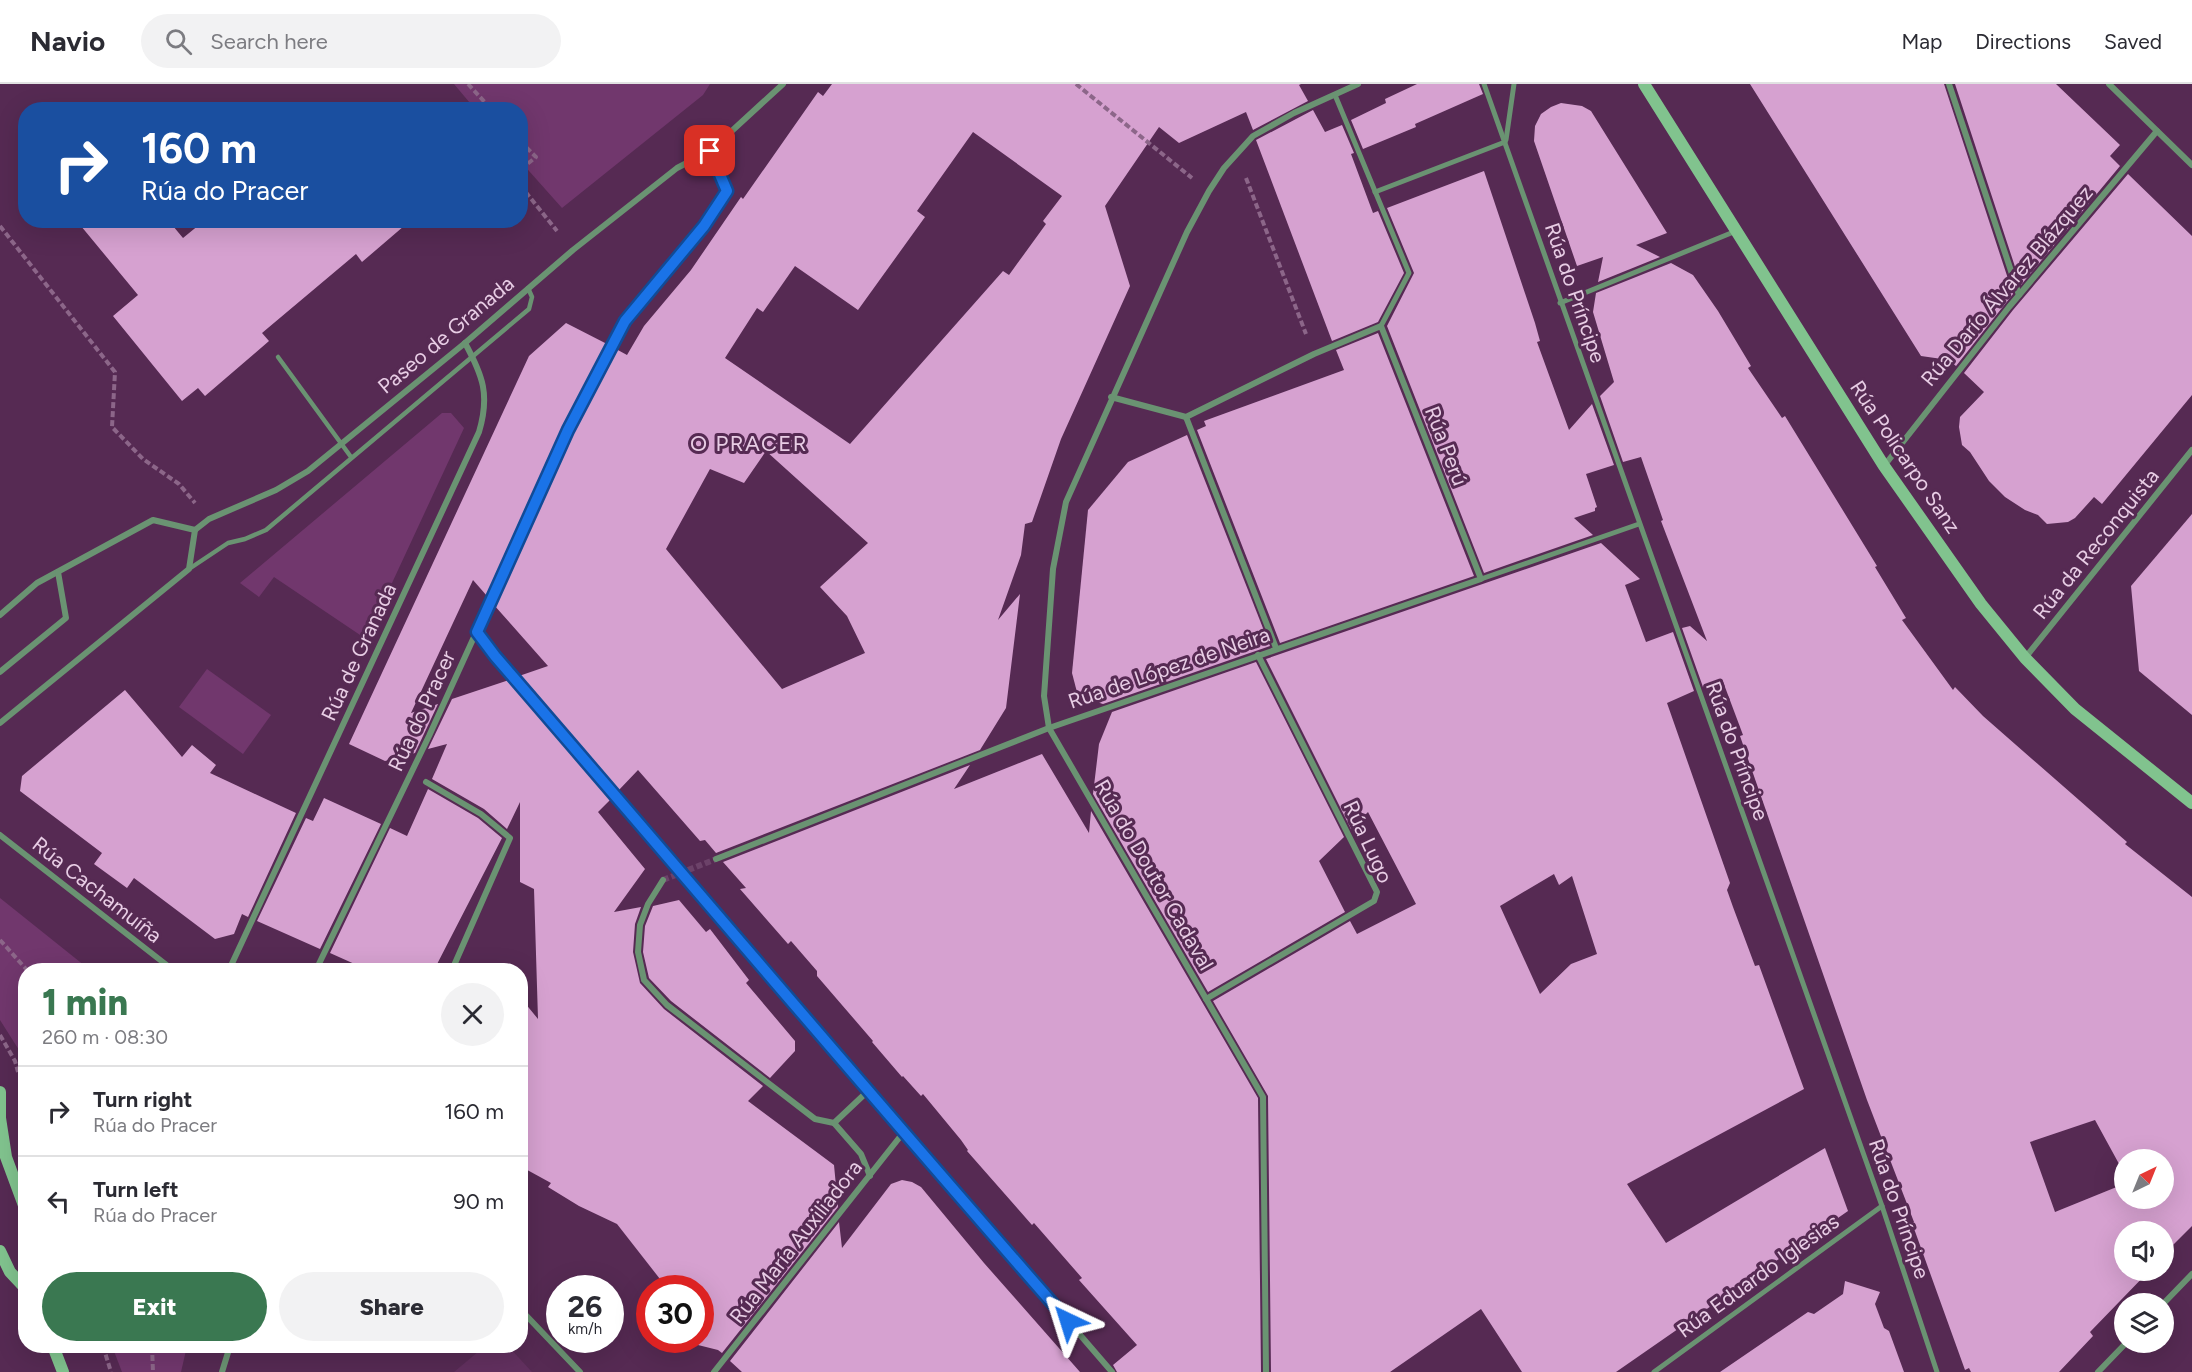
<!DOCTYPE html>
<meta charset="utf-8">
<style>
:root{--surface:#fff;--page:#f2f2f3;--text:#2b2b33;--muted:#7c7c81;--line:#e1e1e2;--accent:#3a7851}
body{margin:0;font-family:Figtree,sans-serif;background:var(--page);color:var(--text);height:100vh;display:flex;flex-direction:column;font-size:22px;white-space:nowrap}
*{box-sizing:border-box;margin:0}
p{font-size:20px;color:var(--muted)}
.icon{flex:none;width:33px;height:33px;fill:none;stroke:currentColor;stroke-width:2;stroke-linecap:round;stroke-linejoin:round}
.map{position:relative;flex:1;overflow:hidden}
.drawer{position:absolute;left:18px;top:879px;width:510px;height:390px;display:flex;flex-direction:column;background:var(--surface);border-radius:24px;box-shadow:0 6px 24px #0002}
.drawer>*{flex:none}
.guide{position:absolute;left:18px;top:18px;width:510px;height:126px;border-radius:24px;box-shadow:0 6px 24px #0002;background:#1a4fa0;color:#fff;overflow:hidden}
.needle{width:39px;rotate:43deg}
.controls{position:absolute;left:2114px;top:1065px;display:grid;gap:12px}
.controls a{display:grid;place-items:center;width:60px;height:60px;border-radius:50%;background:var(--surface);box-shadow:0 6px 24px #0002;font-size:30px}
.speed{position:absolute;left:546px;top:1191px;display:flex;gap:12px;font-size:30px;font-weight:700;text-align:center}
.speed>*{display:grid;place-content:center;width:78px;height:78px;border-radius:50%;background:var(--surface);box-shadow:0 6px 24px #0002;line-height:1}
.speed small{font-size:15px;font-weight:400}
.speed .limit{border:9px solid #d22;background:#fff;color:#111}
.pin{position:absolute;display:grid;place-items:center;width:51px;height:51px;color:#fff;margin:-26px;border-radius:12px;box-shadow:0 3px 9px #0006}
.me{position:absolute;width:66px;margin:-33px;rotate:319deg;stroke-linejoin:round;filter:drop-shadow(0 0 4px #0008)}
.turn{display:flex;align-items:center;gap:21px;height:126px;padding:0 24px;font-size:27px}
.turn .icon{width:78px;height:78px;stroke-width:2.5}
.turn b{display:block;font-size:42px;line-height:51px}
.round{display:grid;place-items:center;flex:none;width:63px;height:63px;border-radius:32px;background:var(--page)}
.head{display:flex;align-items:center;justify-content:space-between;height:102px;padding:0 24px}
h1{font-size:36px;font-weight:800;line-height:45px;color:var(--accent)}
.button{display:flex;gap:12px;margin-top:auto;padding:12px 24px}
.button a{flex:1;height:69px;border-radius:36px;background:var(--accent);color:#fff;font-size:24px;font-weight:800;line-height:69px;text-align:center}
.button a+a{background:var(--page);color:var(--text)}
ul{padding:0;list-style:none}
li{display:flex;align-items:center;gap:18px;height:90px;padding:0 24px;border-top:2px solid var(--line)}
li div{flex:1}
li b{display:block;font-size:22px}
li em{font-style:normal}
header{display:flex;align-items:center;gap:36px;box-sizing:border-box;height:84px;padding:0 30px;background:var(--surface);border-bottom:2px solid var(--line)}
header strong{font-size:28px}
nav{display:flex;gap:33px;margin-inline-start:auto;font-size:21px}
.search{width:420px;height:54px;background:var(--page);display:flex;align-items:center;gap:15px;box-sizing:border-box;padding:0 21px;border-radius:33px;color:var(--muted);font-size:22px}
.map>svg:first-child{display:block}
.built{fill:#62305f}
.green{fill:#71376d}
.building{fill:#d6a1d0;fill-rule:evenodd}
.lines{fill:none;stroke-linecap:round;stroke-linejoin:round}
.minor-tunnel{stroke:#6c4269;stroke-width:6;stroke-dasharray:6 3;stroke-linecap:butt}
.path{stroke:#8c6689;stroke-width:4;stroke-dasharray:6 3;stroke-linecap:butt}
.service{stroke:#6a9372;stroke-width:4.5}
.pedestrian{stroke:#6a9372;stroke-width:5}
.minor{stroke:#6a9372;stroke-width:6}
.secondary{stroke:#81c38e;stroke-width:12}
.route-casing{stroke:#114b97;stroke-width:15}
.route{stroke:#1a73e8;stroke-width:10}
.labels{text-anchor:middle;stroke-width:6;stroke-linejoin:round;paint-order:stroke}
.street-label{font-size:21px;fill:#e8cde5;stroke:#562a53}
.neighbourhood-label{font-size:22px;letter-spacing:1.5px;fill:#e8cde5;stroke:#562a53}
</style>
<header>
<strong>Navio</strong>
<div class="search"><svg class="icon" aria-label="search" viewBox="0 0 24 24"><circle cx="10" cy="10" r="6"/><path d="M15 15l6 6"/></svg>Search here</div>
<nav><a>Map</a><a>Directions</a><a>Saved</a></nav>
</header>
<div class="map">
<svg width="2192" height="1288" viewBox="0 0 2192 1288">
<rect width="100%" height="100%" fill="#562a53"/>
<polygon class="built" points="485,1262 508,1262 532,1288 454,1288"/>
<g class="green">
<polygon points="454,0 710,0 703,11 562,124 521,78 520,26 475,25"/>
<polygon points="442,329 451,329 464,344 366,555 274,493 259,513 240,499"/>
<polygon points="207,585 271,631 243,670 179,623"/>
<polygon points="0,814 90,886 26,886 25,984 19,966 0,936"/>
<polygon points="112,1262 187,1262 181,1288 122,1288"/>
</g>
<g class="building">
<path d="M832,0h469l-2,1 9,16 -55,29 -7,-18 -67,31 -20,-16 -54,79 25,80 -69,153 -29,83 -7,2 -4,31 -23,65 22,-26 -14,114 -26,42 -264,103 -11,-13 -5,1 -62,-71 -20,21 -99,-115 29,-10 -54,-61 79,-173 43,-83 11,6 17,-29 47,-56 50,-73 2,2 75,-107 5,4zM973,48l89,64 -19,25 3,3 -37,51 -6,-4 -153,173 -125,-86 32,-50 6,4 32,-46 63,44 67,-93 -8,-6zM766,367l102,92 -48,44 27,29 18,37 -83,36 -116,-140 44,-80 34,14z"/>
<polygon points="1417,0 1479,0 1483,10 1415,40 1416,43 1363,65 1351,36 1386,19 1385,15"/>
<polygon points="1750,0 1944,0 2013,210 1956,282 1949,276 1921,272"/>
<polygon points="1955,0 2056,0 2120,61 2110,72 2120,82 2021,201"/>
<polygon points="1561,19 1582,22 1591,27 1667,149 1636,161 1660,173 1598,198 1603,173 1577,182 1534,57 1535,42 1541,30 1551,23"/>
<polygon points="1313,26 1325,48 1342,41 1354,69 1351,70 1373,129 1378,127 1404,189 1378,238 1332,257 1256,56"/>
<polygon points="1484,87 1535,239 1540,257 1537,258 1569,346 1592,320 1614,381 1586,390 1597,423 1595,424 1595,427 1574,434 1593,451 1484,489 1387,242 1414,189 1387,124"/>
<polygon points="2128,90 2192,152 2192,311 2102,420 2094,413 2075,434 2068,438 2047,440 2038,431 2025,426 2005,413 1989,397 1970,368 1962,361 1959,343 1960,333 1984,308 1964,289 2013,226"/>
<polygon points="76,136 168,136 183,154 205,136 411,136 362,178 356,170 262,249 269,257 205,312 198,304 182,317 113,232 138,211"/>
<path d="M1671,179l22,12 25,36 33,55 -3,2 34,50 3,-2 92,150 -2,1 31,51 -4,2 51,70 2,-3 28,29 144,126 -2,2 67,53v329l-29,29v-23h-39v38h26l-60,62 3,4 -34,36h-88l-2,-4 -4,2 -53,-147 2,-1 -47,-122 -127,-364 3,-1 -21,-56 -19,8 -21,-59 8,-2 17,15 -46,-120 2,-1 -22,-63 -18,5 -23,-66 14,-14 -21,-70 3,-19zM2095,1036l29,53v-13h39v38h-39v-14l-69,28 -25,-70z"/>
<polygon points="566,239 607,260 563,344 487,512 473,496 411,629 438,620 415,669 385,677 349,660 529,272"/>
<polygon points="1378,249 1474,492 1280,559 1197,346 1206,342 1204,337 1344,286 1336,266"/>
<polygon points="1187,351 1270,562 1103,620 1078,612 1072,589 1088,426 1128,378"/>
<polygon points="2192,430 2192,631 2139,587 2131,502"/>
<path d="M1601,459l39,36 -15,6 21,57 27,-10 21,59 -27,12 63,180 -3,7 6,17 22,59 4,-1 45,124 -177,95 39,59 159,-95 23,63 -232,161h-94l-41,-63 -91,63h-119l-3,-276 -55,-95 137,-80 7,13 59,-30 -48,-92 -17,17 -85,-170zM1554,790l5,11 13,-9 25,78 -26,10 -31,30 -40,-88z"/>
<polygon points="1256,578 1344,753 1319,777 1345,828 1208,908 1093,710 1099,660 1112,628"/>
<polygon points="509,596 611,715 598,728 645,785 614,828 641,823 635,840 633,868 640,899 664,925 763,1002 748,1017 834,1081 838,1123 722,1269 718,1266 690,1259 688,1256 700,1256 700,1204 667,1204 617,1140 579,1122 548,1103 551,1099 520,1082 520,913 538,935 534,805 520,798 520,718 507,745 484,725 432,695 447,660 428,665 452,615"/>
<polygon points="125,606 182,673 192,661 216,681 210,689 296,729 248,833 242,830 234,850 215,855 134,794 127,804 94,780 102,769 20,707 22,692"/>
<polygon points="1042,670 1089,749 1091,727 1258,1014 1261,1288 1117,1288 1113,1281 1137,1261 1079,1196 1082,1194 1034,1139 1032,1141 967,1067 968,1066 961,1056 923,1010 921,1012 903,992 902,993 872,958 873,957 817,892 817,887 791,857 788,860 740,805 746,804 723,778 970,681 954,705"/>
<polygon points="428,705 478,734 502,754 434,886 368,886 330,869 390,744 407,752"/>
<polygon points="324,714 381,740 320,865 257,837 306,734 313,737"/>
<polygon points="679,816 706,848 710,845 749,896 746,899 795,957 795,967 770,994 671,917 649,894 643,868 645,842 653,822"/>
<polygon points="902,1096 912,1098 921,1103 984,1179 1080,1288 742,1288 730,1277 839,1138 842,1164 891,1100"/>
<polygon points="1845,1197 1880,1208 1875,1220 1884,1244 1889,1247 1904,1288 1720,1288 1808,1228 1814,1230 1843,1210"/>
</g>
<g class="lines">
<polyline class="minor-tunnel" points="663,796 716,775"/>
<g class="path">
<polyline points="468,0 492,26"/>
<polyline points="1076,0 1192,94"/>
<polyline points="520,57 536,73 520,86"/>
<polyline points="1246,94 1306,250"/>
<polyline points="520,101 557,147"/>
<polyline points="0,142 115,288 112,343 143,375 179,400 195,419"/>
<polyline points="0,856 27,886"/>
<polyline points="0,951 15,977 18,988"/>
<polyline points="103,1262 111,1288"/>
<polyline points="152,1262 153,1288"/>
</g>
<g class="service">
<polyline points="278,273 351,373"/>
<polyline points="189,485 228,459 245,455 266,446 529,225 532,213 528,204"/>
</g>
<g class="pedestrian">
<polyline points="1484,0 1882,1122 1937,1288"/>
<polyline points="1335,11 1409,189 1381,242"/>
<polyline points="1506,56 1514,0"/>
<polyline points="1375,108 1505,58"/>
<polyline points="1560,219 1736,147"/>
<polyline points="1481,495 1639,440"/>
<polyline points="1654,1288 1882,1122"/>
</g>
<g class="minor">
<polyline points="1949,0 2019,211"/>
<polyline points="2109,0 2192,81"/>
<polyline points="1186,333 1276,564"/>
<polyline points="1884,382 2009,223 2157,47"/>
<polyline points="195,446 209,435 276,406 308,387 465,259 573,166 677,84 710,67 783,0"/>
<polyline points="0,531 37,499 153,436 195,446 189,485 0,639"/>
<path d="M477,547l18,25c206,239 410,479 617,716"/>
<polyline points="2025,574 2192,366"/>
<polyline points="0,588 66,534 58,488"/>
<polyline points="426,698 481,730 510,754 452,886"/>
<polyline points="0,751 173,886"/>
<polyline points="716,775 1049,644 1481,495 1381,242 1314,270 1186,333 1111,313"/>
<polyline points="663,796 648,820 640,841 638,868 644,896 667,921 815,1035 834,1039 868,1007"/>
<path d="M229,886l250,-538c11,-37 4,-56 -14,-89"/>
<polyline points="316,886 429,652 568,346 625,237 704,142 727,107 710,67"/>
<polyline points="1206,915 1374,817 1377,808 1258,571"/>
<polyline points="834,1039 861,1070 870,1092"/>
<polyline points="2163,1220 2192,1190"/>
<polyline points="520,1225 580,1288"/>
<polyline points="222,1288 230,1262"/>
<polyline points="714,1288 903,1049"/>
<polyline points="1266,1288 1263,1013 1049,644 1044,612 1053,485 1066,418 1187,148 1209,107 1224,84 1253,52 1294,29 1358,0"/>
<polyline points="2098,1288 2127,1258"/>
</g>
<g class="secondary">
<polyline points="1644,0 1884,382 1981,520 2025,574 2075,625 2192,719"/>
<polyline points="0,1008 0,1035"/>
<polyline points="0,1034 6,1073 26,1127"/>
<polyline points="0,1167 10,1188 26,1205"/>
<polyline points="53,1262 63,1288"/>
</g>
</g>
<g class="lines">
<g class="route-casing">
<path id="route" d="M710,67l17,40 -23,35 -79,95 -57,109 -91,202 18,24c191,221 380,445 573,665"/>
</g>
<use href="#route" class="route"/>
</g>
<g class="labels">
<g class="street-label">
<text transform="translate(2007 202) rotate(-50)" y="7">Rúa Darío Álvarez Blázquez</text>
<text transform="translate(1575 209) rotate(71)" y="7">Rúa do Príncipe</text>
<text transform="translate(446 251) rotate(-40)" y="7">Paseo de Granada</text>
<text transform="translate(1446 362) rotate(69)" y="7">Rúa Perú</text>
<text transform="translate(1905 373) rotate(56)" y="7">Rúa Policarpo Sanz</text>
<text transform="translate(2096 460) rotate(-51)" y="7">Rúa da Reconquista</text>
<text transform="translate(359 568) rotate(-65)" y="7">Rúa de Granada</text>
<text transform="translate(1169 584) rotate(-19)" y="7">Rúa de López de Neira</text>
<text transform="translate(422 627) rotate(-65)" y="7">Rúa do Pracer</text>
<text transform="translate(1737 667) rotate(70)" y="7">Rúa do Príncipe</text>
<text transform="translate(1368 758) rotate(65)" y="7">Rúa Lugo</text>
<text transform="translate(1154 791) rotate(60)" y="7">Rúa do Doutor Cadaval</text>
<text transform="translate(97 806) rotate(38)" y="7">Rúa Cachamuíña</text>
<text transform="translate(1899 1125) rotate(71)" y="7">Rúa do Príncipe</text>
<text transform="translate(796 1158) rotate(-52)" y="7">Rúa María Auxiliadora</text>
<text transform="translate(1758 1192) rotate(-36)" y="7">Rúa Eduardo Iglesias</text>
</g>
<g class="neighbourhood-label">
<text x="749" y="367">O PRACER</text>
</g>
</g>
</svg>
<div class="controls">
<a><svg class="needle" viewBox="-14 -14 28 28"><path d="M0-13l5 13h-10z" fill="#e53935"/><path d="M0 13l5-13h-10z" fill="#7c7c81"/></svg></a>
<a><svg class="icon" aria-label="sound" viewBox="0 0 24 24"><path d="M4 9h4l5-4v14l-5-4H4zM17 9q2 3 0 6"/></svg></a>
<a><svg class="icon" aria-label="layers" viewBox="0 0 24 24"><path d="M12 4l9 5-9 5-9-5zM3 14l9 5 9-5"/></svg></a>
</div>
<div class="speed"><div>26<small>km/h</small></div><div class="limit">30</div></div>
<div class="pin" style="left:710px;top:67px;background:#d93025"><svg class="icon" aria-label="arrive" viewBox="0 0 24 24"><path d="M6 21V4h12l-3 4 3 4H6"/></svg></div>
<svg class="me" style="left:1068px;top:1237px" viewBox="-20 -20 40 40"><path d="M0-17L14 15 0 8-14 15z" fill="#1a73e8" stroke="#fff" stroke-width="4"/></svg>
<div class="guide">
<div class="turn"><svg class="icon" aria-label="right" viewBox="0 0 24 24"><path d="M7 20v-9h11M14 6l5 5-5 5"/></svg><div><b>160 m</b>Rúa do Pracer</div></div>
</div>
<section class="drawer">
<div class="head"><div><h1>1 min</h1><p>260 m · 08:30</p></div><a class="round"><svg class="icon" aria-label="close" viewBox="0 0 24 24"><path d="M6 6l12 12M18 6L6 18"/></svg></a></div>
<ul>
<li><svg class="icon" aria-label="right" viewBox="0 0 24 24"><path d="M7 20v-9h11M14 6l5 5-5 5"/></svg><div><b>Turn right</b><p>Rúa do Pracer</p></div><em>160 m</em></li>
<li><svg class="icon" aria-label="left" viewBox="0 0 24 24"><path d="M17 20v-9H6M10 6l-5 5 5 5"/></svg><div><b>Turn left</b><p>Rúa do Pracer</p></div><em>90 m</em></li>
</ul>
<div class="button"><a>Exit</a><a>Share</a></div>
</section>
</div>
